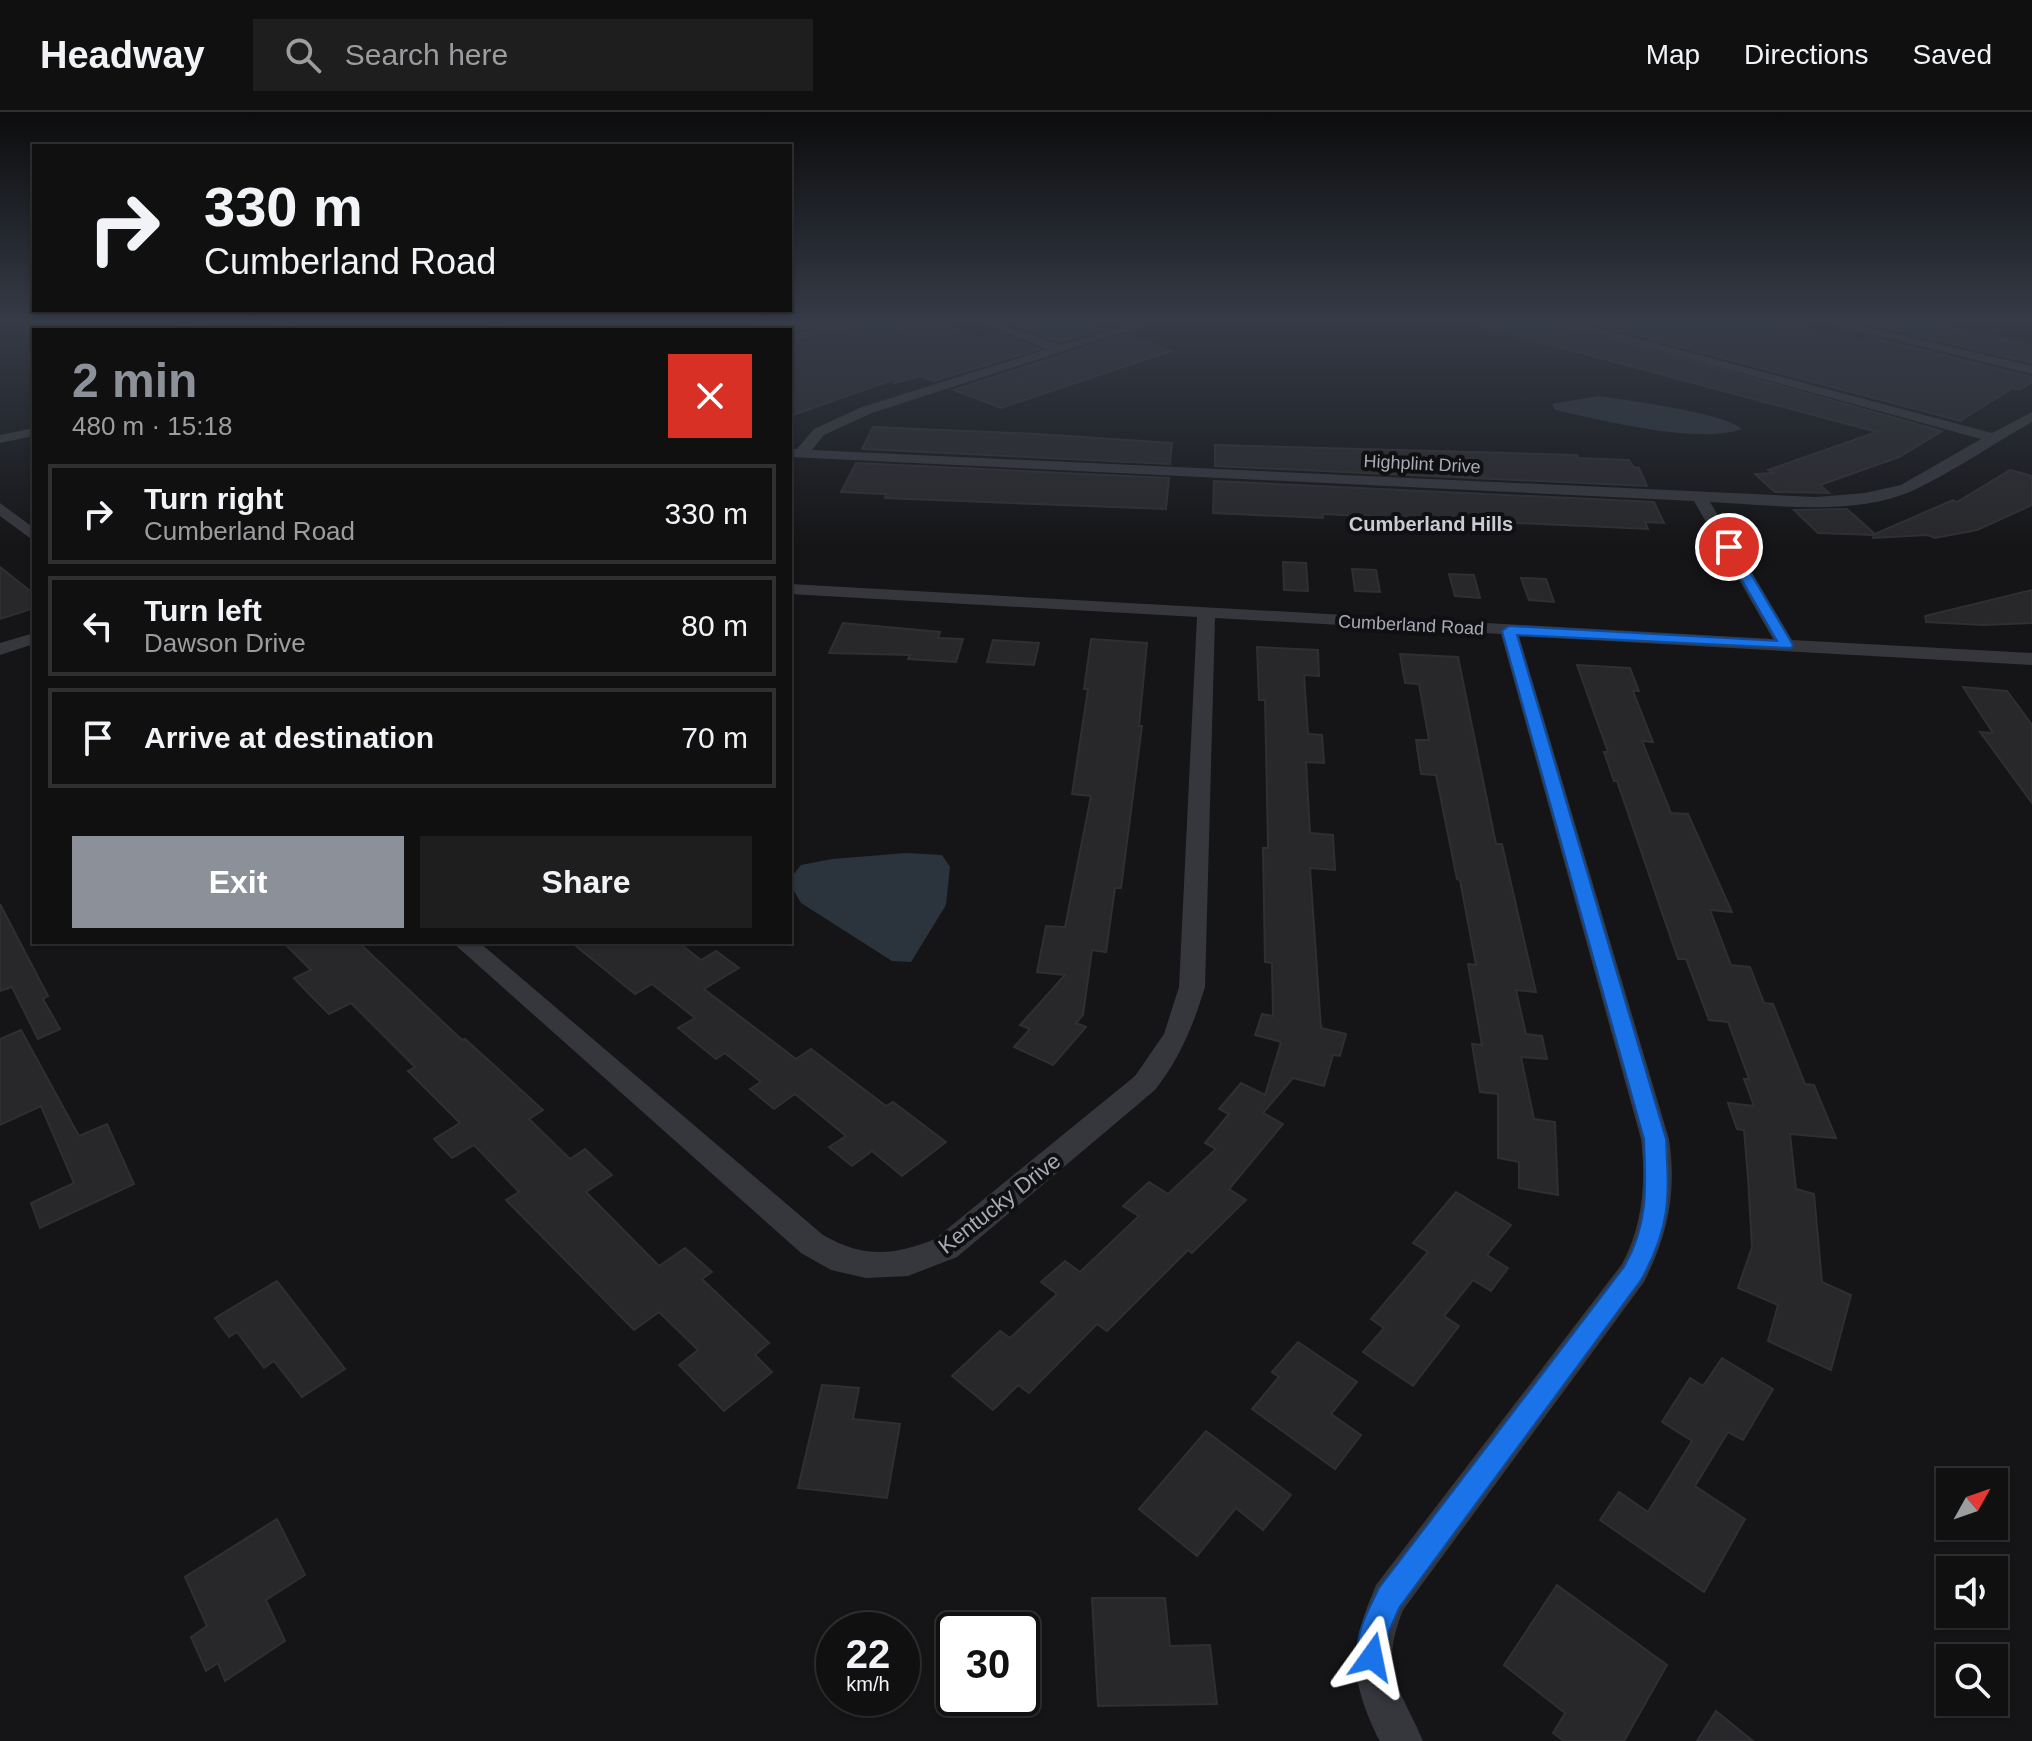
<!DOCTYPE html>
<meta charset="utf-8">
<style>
:root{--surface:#101011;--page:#1e1e1f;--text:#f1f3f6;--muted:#9c9d9f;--line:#303031;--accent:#8c9099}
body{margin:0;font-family:Helvetica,sans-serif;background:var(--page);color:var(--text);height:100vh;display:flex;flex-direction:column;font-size:30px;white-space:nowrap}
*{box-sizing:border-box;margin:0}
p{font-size:26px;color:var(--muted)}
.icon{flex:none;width:44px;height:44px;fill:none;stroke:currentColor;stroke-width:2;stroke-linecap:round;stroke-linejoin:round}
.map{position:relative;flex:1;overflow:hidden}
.panel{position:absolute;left:32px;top:216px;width:760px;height:616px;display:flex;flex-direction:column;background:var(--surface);border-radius:0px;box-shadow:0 2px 6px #0004,0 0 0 2px var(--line)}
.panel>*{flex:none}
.banner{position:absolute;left:32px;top:32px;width:760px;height:168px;border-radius:0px;box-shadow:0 2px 6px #0004,0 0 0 2px var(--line);background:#101011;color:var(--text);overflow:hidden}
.needle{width:52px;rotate:50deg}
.buttons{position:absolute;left:1936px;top:1356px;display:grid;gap:16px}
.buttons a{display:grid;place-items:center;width:72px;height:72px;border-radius:0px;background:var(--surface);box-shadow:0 2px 6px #0004,0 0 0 2px var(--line);font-size:40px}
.speed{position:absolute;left:816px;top:1500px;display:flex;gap:16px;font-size:40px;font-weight:700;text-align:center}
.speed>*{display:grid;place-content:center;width:104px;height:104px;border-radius:50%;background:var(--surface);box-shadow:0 2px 6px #0004,0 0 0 2px var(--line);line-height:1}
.speed small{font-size:20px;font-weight:400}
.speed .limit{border:4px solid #111;border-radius:12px;background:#fff;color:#111}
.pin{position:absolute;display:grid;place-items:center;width:68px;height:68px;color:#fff;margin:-34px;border:4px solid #fff;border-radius:50%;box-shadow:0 2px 8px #0007}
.me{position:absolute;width:88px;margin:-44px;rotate:12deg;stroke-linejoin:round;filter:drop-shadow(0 0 6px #0008)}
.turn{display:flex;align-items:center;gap:28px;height:168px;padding:0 40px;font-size:36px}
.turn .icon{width:104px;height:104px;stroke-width:2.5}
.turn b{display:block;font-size:56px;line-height:68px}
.round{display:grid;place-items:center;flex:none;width:84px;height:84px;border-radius:0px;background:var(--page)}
.headline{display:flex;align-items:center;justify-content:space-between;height:136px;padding:0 40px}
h1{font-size:48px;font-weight:800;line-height:60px;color:var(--accent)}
.cta{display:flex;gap:16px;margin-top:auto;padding:16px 40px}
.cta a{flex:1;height:92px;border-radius:0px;background:var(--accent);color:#fff;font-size:32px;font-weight:800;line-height:92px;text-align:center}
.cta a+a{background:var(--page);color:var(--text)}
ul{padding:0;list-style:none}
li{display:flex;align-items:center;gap:24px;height:100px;margin:0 16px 12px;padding:0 24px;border:4px solid var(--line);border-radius:0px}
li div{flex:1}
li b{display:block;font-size:30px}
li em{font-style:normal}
header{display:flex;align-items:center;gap:48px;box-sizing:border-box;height:112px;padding:0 40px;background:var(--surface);border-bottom:2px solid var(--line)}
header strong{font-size:38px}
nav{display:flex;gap:44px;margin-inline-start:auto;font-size:28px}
.search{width:560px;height:72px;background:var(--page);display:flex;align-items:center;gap:20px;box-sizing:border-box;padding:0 28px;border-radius:0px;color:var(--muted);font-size:30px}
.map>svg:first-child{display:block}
.water{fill:#2b343c}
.building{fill:#28282b;stroke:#2f2f33;stroke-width:2}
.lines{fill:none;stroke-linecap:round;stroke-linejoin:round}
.street{fill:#36373d;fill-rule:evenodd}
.route{fill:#1a73e8;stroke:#114b97;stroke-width:2}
.labels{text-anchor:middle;stroke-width:8;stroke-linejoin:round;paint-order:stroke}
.far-street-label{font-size:18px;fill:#a7abb8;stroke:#101012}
.far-neighbourhood-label{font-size:20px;font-weight:bold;fill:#c8cbd4;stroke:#101012}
.street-label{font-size:22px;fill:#a7abb8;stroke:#101012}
</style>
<header>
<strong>Headway</strong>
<div class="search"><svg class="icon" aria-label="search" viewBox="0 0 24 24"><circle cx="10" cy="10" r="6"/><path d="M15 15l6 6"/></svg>Search here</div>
<nav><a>Map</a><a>Directions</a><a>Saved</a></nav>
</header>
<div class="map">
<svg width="2032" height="1629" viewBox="0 0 2032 1629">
<rect width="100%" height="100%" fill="#151517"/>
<g class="water">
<path d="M1598,284c28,4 127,17 144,33 -43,16 -141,-9 -187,-19l-3,-6z"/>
<polygon points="906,741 942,743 950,755 946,793 911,850 892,849 801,791 790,772 790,767 801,753 832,747"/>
</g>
<g class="building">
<polygon points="746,207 840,207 790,220 772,218"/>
<polygon points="873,207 901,207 902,216 933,209 981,226 998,221 1039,237 934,269 920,264 895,271 898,266 790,304 790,234"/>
<polygon points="1044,207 1073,207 1103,217 1061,230 1018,215"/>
<polygon points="1481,207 1542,207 1942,319 1899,345 1820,373 1829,381 1775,380 1755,362 1773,361 1768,358 1877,320 1480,214"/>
<polygon points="1575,207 1772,207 1865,230 1866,224 2032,265 2032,270 2019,278 2013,276 1960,309"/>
<polygon points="1868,207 1916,207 2032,233 2032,251 1867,212"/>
<polygon points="1123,223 1171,239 1001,296 954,278"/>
<polygon points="873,315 1037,322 1172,331 1170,352 862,337"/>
<polygon points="1215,333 1577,343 1578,346 1629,348 1633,355 1639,356 1647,374 1215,354"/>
<polygon points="856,351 1169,366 1166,397 885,386 886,382 841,380"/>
<polygon points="2010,358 2032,364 2032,393 1977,418 1935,426 1928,423 1873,426 1874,423 1818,421 1794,398 1847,397 1875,422 1953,388 1957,390"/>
<polygon points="1214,369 1654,390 1664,411 1645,410 1648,417 1322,402 1323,406 1213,401"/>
<polygon points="1283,450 1306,451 1308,479 1284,478"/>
<polygon points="0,455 34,482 34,496 0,507"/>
<polygon points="1352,457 1376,458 1380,480 1355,479"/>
<polygon points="1449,462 1474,463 1480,486 1455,484"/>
<polygon points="1521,466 1546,467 1554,490 1529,488"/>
<polygon points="2032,478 2032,511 1983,513 1926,510 1925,504"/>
<polygon points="843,511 940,520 938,526 963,527 956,550 908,547 910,543 829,541"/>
<polygon points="1091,527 1147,531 1139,614 1142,614 1121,776 1115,776 1106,840 1092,838 1083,903 1076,911 1086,915 1053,953 1014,935 1030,917 1020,913 1065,863 1037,860 1046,814 1065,815 1091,684 1072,682 1088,577 1084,577"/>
<polygon points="993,528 1039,531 1034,553 987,550"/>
<polygon points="1257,535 1318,538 1319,564 1304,563 1308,622 1322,623 1324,651 1306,650 1310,721 1333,723 1335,758 1310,756 1321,916 1346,922 1340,944 1333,943 1324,974 1293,966 1263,1001 1283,1012 1229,1077 1246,1088 1192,1141 1188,1138 1107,1219 1097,1212 1029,1281 1018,1273 993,1298 952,1264 1000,1219 1010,1226 1057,1182 1041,1170 1065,1149 1080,1160 1139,1104 1123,1094 1149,1070 1168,1082 1216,1037 1205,1031 1229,1002 1219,997 1241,971 1265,983 1281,930 1255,923 1262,902 1273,904 1272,851 1265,850 1263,736 1268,736 1266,635 1265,588 1259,588"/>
<polygon points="1400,542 1458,545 1496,732 1502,732 1536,880 1516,878 1526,922 1542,924 1547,947 1521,945 1534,1007 1555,1010 1558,1083 1519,1076 1519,1050 1498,1046 1498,982 1480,980 1472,932 1482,933 1468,852 1476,853 1460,768 1457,767 1436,663 1421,662 1416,628 1429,628 1419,572 1405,571"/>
<polygon points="1577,553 1630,556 1639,579 1633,579 1653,630 1642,629 1671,701 1688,702 1732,800 1710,798 1731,853 1750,855 1764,891 1773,892 1805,972 1814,973 1836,1026 1790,1022 1796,1077 1814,1082 1822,1170 1851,1183 1831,1258 1768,1229 1778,1193 1738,1176 1752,1135 1748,1066 1744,1018 1737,1017 1728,991 1754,994 1744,967 1749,967 1728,910 1709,908 1686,847 1678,847 1617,669 1614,669 1604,640 1608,640"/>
<polygon points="1963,575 2007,579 2032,613 2032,691 1980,620 1993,621"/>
<polygon points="0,792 48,884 43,887 60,917 38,927 12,875 0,879"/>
<polygon points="283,830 358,830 462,928 465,927 543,998 529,1007 570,1047 585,1037 612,1063 586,1080 659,1154 685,1136 712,1160 702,1167 769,1231 755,1243 772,1260 724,1299 679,1253 698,1238 659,1200 634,1218 506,1088 519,1080 474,1033 452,1046 434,1027 460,1011 408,959 415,955 351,891 329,902 310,883 294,866 311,858"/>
<polygon points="571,830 678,830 701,848 716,839 739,856 704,877 796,947 811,937 886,994 893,990 946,1030 902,1064 872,1039 852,1054 829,1035 846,1024 795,982 774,997 750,977 761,970 725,941 716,947 678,916 695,906 652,872 635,882"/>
<polygon points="21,918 79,1024 107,1012 134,1072 40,1116 31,1091 74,1071 41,994 0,1013 0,927"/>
<polygon points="1456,1080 1511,1113 1487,1143 1508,1156 1491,1179 1473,1168 1444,1204 1459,1214 1413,1274 1363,1240 1384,1216 1371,1207 1428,1140 1413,1131"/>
<polygon points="277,1169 345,1257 302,1285 274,1249 264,1256 237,1220 229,1225 215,1206"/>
<polygon points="1298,1230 1357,1270 1331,1302 1361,1323 1335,1357 1252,1297 1279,1265 1272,1260"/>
<polygon points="1722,1246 1773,1277 1743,1328 1728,1320 1695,1374 1745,1407 1704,1480 1600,1408 1619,1380 1648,1400 1692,1329 1662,1310 1690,1266 1703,1274"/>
<polygon points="822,1273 859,1276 853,1307 900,1312 887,1386 798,1376"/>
<polygon points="1206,1319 1291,1383 1263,1418 1236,1396 1197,1444 1139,1397"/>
<polygon points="277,1407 305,1463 266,1488 285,1529 225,1569 218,1551 206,1559 191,1525 207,1514 185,1465"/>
<polygon points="1557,1473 1667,1553 1624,1629 1564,1629 1553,1621 1565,1601 1504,1553"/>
<polygon points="1092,1486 1165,1486 1170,1534 1210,1533 1217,1592 1098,1594"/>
<polygon points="1716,1599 1753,1629 1697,1629"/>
</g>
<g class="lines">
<g class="street">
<polygon points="203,207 226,207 183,218 159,218"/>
<polygon points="272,207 286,207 301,218 287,218"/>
<polygon points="514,207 535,207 496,218 474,218"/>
<polygon points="851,207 870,207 790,231 790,223"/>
<path d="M969,207h17l75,26 84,-26h18l-291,94 -48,22 -12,15 1004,47 49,-4 36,-8 80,-46 -436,-120h19l428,114 40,-21v10c-39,22 -78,49 -118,68 -58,27 -142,15 -204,12l82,138 240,13v12l-513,-29 150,503c8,53 -1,96 -25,143l-241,328c-25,63 -2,78 20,131h-43l-3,-5c-29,-61 -27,-90 -1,-151l246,-321c21,-39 24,-82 19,-125l-140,-505 -286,-16 -10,369c-12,39 -25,71 -50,103l-198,167 -49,19 -42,2 -35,-8 -30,-17 -349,-311h27l344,293c40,23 70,21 112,4l200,-163 29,-42 15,-47 18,-370 -407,-23v-10l983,55 -79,-138 -904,-44v-8h7l17,-20 48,-22 186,-58z"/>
<polygon points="1812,207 1833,207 2032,254 2032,262"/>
<polygon points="34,240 34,248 29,247 29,241"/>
<polygon points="34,316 34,324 0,331 0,323"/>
<polygon points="0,391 34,416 34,429 0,404"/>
<polygon points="34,521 34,532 0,543 0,531"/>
</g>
</g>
<linearGradient id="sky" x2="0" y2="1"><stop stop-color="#0c0c0d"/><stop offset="0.48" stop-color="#353b47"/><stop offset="1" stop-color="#353b47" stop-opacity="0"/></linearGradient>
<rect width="2032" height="435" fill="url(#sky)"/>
<path class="route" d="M1729,431l6,4 58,98 -2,3 -274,-13 149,504c3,59 5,87 -25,141l-242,328 -10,23 -7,37 -10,4 -11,-4c-11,-28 7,-56 18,-80l245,-321c25,-43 22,-81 20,-128l-142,-508 7,-5 268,15 -54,-94z"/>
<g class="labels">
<g class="far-street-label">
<text transform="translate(1422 352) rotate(3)" y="6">Highplint Drive</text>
<text transform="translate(1411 513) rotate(3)" y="6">Cumberland Road</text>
</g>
<g class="far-neighbourhood-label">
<text x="1431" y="419">Cumberland Hills</text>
</g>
<g class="street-label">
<text transform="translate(999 1091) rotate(-38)" y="8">Kentucky Drive</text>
</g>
</g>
</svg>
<div class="buttons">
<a><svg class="needle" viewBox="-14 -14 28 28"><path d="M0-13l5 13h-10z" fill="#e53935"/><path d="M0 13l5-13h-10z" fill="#9c9d9f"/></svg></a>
<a><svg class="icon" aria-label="sound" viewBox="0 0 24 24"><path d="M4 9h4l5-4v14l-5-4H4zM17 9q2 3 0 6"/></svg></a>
<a><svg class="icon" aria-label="search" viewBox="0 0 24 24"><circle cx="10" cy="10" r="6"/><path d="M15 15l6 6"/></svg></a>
</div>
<div class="speed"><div>22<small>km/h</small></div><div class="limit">30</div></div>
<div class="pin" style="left:1729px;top:435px;background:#d93025"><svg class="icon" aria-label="arrive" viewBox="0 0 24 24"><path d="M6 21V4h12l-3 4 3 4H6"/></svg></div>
<svg class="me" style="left:1372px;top:1545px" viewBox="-20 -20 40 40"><path d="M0-17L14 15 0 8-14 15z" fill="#1a73e8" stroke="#fff" stroke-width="4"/></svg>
<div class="banner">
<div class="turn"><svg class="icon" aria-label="right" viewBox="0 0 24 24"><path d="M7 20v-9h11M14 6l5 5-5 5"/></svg><div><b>330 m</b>Cumberland Road</div></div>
</div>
<section class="panel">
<div class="headline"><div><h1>2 min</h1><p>480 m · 15:18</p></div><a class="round" style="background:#d93025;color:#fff"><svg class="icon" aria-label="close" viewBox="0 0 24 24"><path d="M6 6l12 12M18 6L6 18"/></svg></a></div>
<ul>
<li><svg class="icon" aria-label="right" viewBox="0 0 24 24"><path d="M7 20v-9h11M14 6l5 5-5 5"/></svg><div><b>Turn right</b><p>Cumberland Road</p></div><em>330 m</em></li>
<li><svg class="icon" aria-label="left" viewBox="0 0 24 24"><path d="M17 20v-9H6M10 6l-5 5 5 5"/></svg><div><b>Turn left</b><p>Dawson Drive</p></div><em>80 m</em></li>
<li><svg class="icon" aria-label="arrive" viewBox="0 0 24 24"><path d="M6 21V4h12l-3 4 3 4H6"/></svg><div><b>Arrive at destination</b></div><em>70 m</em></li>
</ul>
<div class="cta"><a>Exit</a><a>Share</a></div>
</section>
</div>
